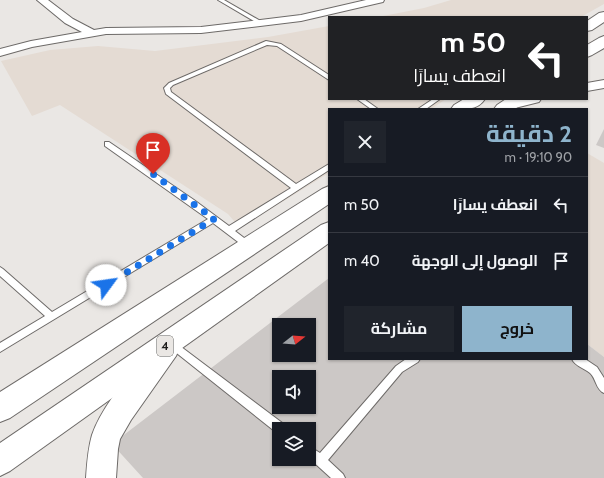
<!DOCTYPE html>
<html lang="ar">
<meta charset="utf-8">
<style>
:root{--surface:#171b24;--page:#20242c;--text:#f1f3f6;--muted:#9ea1a6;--line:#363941;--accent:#8eb4cc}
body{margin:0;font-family:Cabin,Cairo,sans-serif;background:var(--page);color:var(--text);direction:rtl;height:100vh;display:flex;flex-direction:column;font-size:15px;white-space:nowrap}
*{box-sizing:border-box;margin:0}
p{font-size:13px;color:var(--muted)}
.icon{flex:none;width:22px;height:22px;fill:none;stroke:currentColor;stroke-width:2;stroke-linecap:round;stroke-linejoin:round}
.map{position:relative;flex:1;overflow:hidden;direction:ltr}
.side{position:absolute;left:328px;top:108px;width:260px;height:252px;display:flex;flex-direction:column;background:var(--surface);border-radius:0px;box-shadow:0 1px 3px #0004;direction:rtl}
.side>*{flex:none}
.banner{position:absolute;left:328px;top:16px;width:260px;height:84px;border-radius:0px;box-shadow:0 1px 3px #0004;direction:rtl;background:#202124;color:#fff;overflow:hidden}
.needle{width:26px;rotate:73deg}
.controls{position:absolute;left:272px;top:318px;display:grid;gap:8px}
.controls a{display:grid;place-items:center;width:44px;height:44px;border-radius:0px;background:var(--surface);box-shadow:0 1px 3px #0004;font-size:20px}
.pin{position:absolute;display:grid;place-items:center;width:34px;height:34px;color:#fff;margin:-41px -17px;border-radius:50% 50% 50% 0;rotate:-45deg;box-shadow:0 0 4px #0007}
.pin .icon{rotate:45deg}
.me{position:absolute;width:44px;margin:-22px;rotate:59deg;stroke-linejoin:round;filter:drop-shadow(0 0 3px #0008)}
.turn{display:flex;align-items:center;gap:14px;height:84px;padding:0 16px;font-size:18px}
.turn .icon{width:52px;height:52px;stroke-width:2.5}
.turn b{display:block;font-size:28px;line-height:34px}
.round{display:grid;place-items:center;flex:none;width:42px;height:42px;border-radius:0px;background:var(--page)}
.head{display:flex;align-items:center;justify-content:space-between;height:68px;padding:0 16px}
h1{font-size:24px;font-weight:700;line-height:30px;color:var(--accent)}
.primary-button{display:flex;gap:8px;margin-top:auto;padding:8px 16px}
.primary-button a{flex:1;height:46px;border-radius:0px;background:var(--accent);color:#111;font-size:16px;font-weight:700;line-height:46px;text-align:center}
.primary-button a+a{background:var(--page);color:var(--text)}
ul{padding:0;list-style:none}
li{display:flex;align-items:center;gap:12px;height:56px;padding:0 16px;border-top:1px solid var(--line)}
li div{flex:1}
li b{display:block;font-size:15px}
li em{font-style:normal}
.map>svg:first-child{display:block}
.built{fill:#e4dbd3}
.building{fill:#ccc8c6;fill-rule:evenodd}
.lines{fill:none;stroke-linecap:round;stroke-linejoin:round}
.lane-casing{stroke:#6d6a68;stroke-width:2}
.street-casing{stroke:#6d6a68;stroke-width:2}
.secondary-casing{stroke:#6d6a68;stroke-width:2}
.highway-casing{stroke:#6d6a68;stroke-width:2}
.lane{fill:#fff;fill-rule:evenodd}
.street{fill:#fff;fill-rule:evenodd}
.secondary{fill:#fff;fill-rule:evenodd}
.highway{fill:#fff;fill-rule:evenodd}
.route{stroke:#1a73e8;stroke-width:7;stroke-dasharray:0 12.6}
.labels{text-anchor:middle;stroke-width:4;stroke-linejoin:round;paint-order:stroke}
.shield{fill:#eae7e4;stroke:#5b5a58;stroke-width:1}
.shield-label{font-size:12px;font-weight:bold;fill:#1e1d1c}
</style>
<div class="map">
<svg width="604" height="478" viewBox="0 0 604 478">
<rect width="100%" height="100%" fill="#eae7e4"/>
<g class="built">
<polygon points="451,0 604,0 604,4 581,17 378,17 424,8"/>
<polygon points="329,26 329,99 446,99 431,109 329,109 329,173 240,228 228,214 60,105 32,116 1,61 50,50 98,46 155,51 268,37"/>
<polygon points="587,153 604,163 604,357 587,344"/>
</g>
<g class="building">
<polygon points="604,129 604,148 596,145"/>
<path d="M329,278v81h258v-15l17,13v121h-461l-31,-34zM279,325h30v30h-30zM279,377h30v30h-30zM279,429h30v30h-30z"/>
</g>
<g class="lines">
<g class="lane-casing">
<g id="lane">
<polygon points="218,0 224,0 264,23 259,24"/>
<polygon points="266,41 281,44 329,75 329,80 277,46 267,45 173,85 170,88 171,92 296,184 329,164 329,170 235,231 252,244 253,246 252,248 246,248 213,223 0,352 0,343 45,316 0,276 0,267 3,269 52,312 208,219 105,146 105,142 109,142 194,200 229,226 291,188 166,94 164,88 169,83"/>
<polygon points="357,99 364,99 378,109 371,109"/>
<polygon points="433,99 440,99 426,109 418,109"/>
<polygon points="172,340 285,425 286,429 279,429 279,433 277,433 169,347 167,344 169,341"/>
<polygon points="406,359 420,359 418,362 402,372 328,460 343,474 345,478 331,478 309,458 309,446 320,453 396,366"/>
<path d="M572,359h13l12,8 7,11v15c-8,-3 -8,-15 -14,-20 -6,-5 -15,-7 -18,-14z"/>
</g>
</g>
<g class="street-casing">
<g id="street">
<polygon points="37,0 48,0 73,19 94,30 106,28 201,27 301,15 366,0 384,0 383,2 301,21 201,33 106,34 32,47 0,56 0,49 31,41 82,32 65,23"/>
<polygon points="604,80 604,88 587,91 587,83"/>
<polygon points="519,99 541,99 539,102 511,109 503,109 501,106 503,103"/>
</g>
</g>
<g class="secondary-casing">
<path id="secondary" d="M167,335l9,3 4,9 -4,9 -45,64 -11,19 -2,10 -2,29h-30c1,-15 2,-29 6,-43 11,-32 45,-69 66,-97z"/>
</g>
<g class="highway-casing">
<g id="highway">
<polygon points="604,12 604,22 592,30 587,31 587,21 599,13"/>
<polygon points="604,36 604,48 592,55 587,57 587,45 599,38"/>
<path d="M464,99h21c-8,12 -21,10 -34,10l3,-4z"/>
<polygon points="506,99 526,99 515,109 494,109 497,105"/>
<polygon points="329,186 329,204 10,418 0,422 0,392 322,189"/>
<polygon points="329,222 329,243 10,471 0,476 0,443 321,225"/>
</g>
</g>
<use href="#lane" class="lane"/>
<use href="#street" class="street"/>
<use href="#secondary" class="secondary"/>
<use href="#highway" class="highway"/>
</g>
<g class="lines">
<polyline class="route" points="106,285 214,219 153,174"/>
</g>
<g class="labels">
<rect class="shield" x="157" y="336" width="16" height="20" rx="3"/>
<g class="shield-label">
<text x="165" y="350">4</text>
</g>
</g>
</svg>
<div class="controls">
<a><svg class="needle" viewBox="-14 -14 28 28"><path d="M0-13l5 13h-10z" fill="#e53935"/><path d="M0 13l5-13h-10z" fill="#9ea1a6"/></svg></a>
<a><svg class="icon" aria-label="sound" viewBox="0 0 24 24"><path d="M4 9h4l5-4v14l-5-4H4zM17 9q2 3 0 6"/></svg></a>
<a><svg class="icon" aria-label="layers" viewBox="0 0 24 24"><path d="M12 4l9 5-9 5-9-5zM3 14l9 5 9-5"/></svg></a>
</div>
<div class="pin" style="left:153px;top:174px;background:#d93025"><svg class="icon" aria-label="arrive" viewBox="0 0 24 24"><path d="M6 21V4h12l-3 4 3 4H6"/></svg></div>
<svg class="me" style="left:106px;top:285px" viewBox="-20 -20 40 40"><circle r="19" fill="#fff"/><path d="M0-13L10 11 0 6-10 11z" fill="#1a73e8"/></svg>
<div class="banner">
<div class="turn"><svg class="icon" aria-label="left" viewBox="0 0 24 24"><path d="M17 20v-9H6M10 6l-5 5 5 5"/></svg><div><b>50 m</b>انعطف يسارًا</div></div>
</div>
<section class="side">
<div class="head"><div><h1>2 دقيقة</h1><p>90 m · 19:10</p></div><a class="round"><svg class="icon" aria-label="close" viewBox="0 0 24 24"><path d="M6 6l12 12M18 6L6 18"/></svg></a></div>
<ul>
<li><svg class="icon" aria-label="left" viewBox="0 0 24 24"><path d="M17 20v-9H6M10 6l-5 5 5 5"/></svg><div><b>انعطف يسارًا</b></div><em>50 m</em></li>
<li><svg class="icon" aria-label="arrive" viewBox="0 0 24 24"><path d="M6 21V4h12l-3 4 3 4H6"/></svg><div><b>الوصول إلى الوجهة</b></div><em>40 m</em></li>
</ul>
<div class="primary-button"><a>خروج</a><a>مشاركة</a></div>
</section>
</div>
